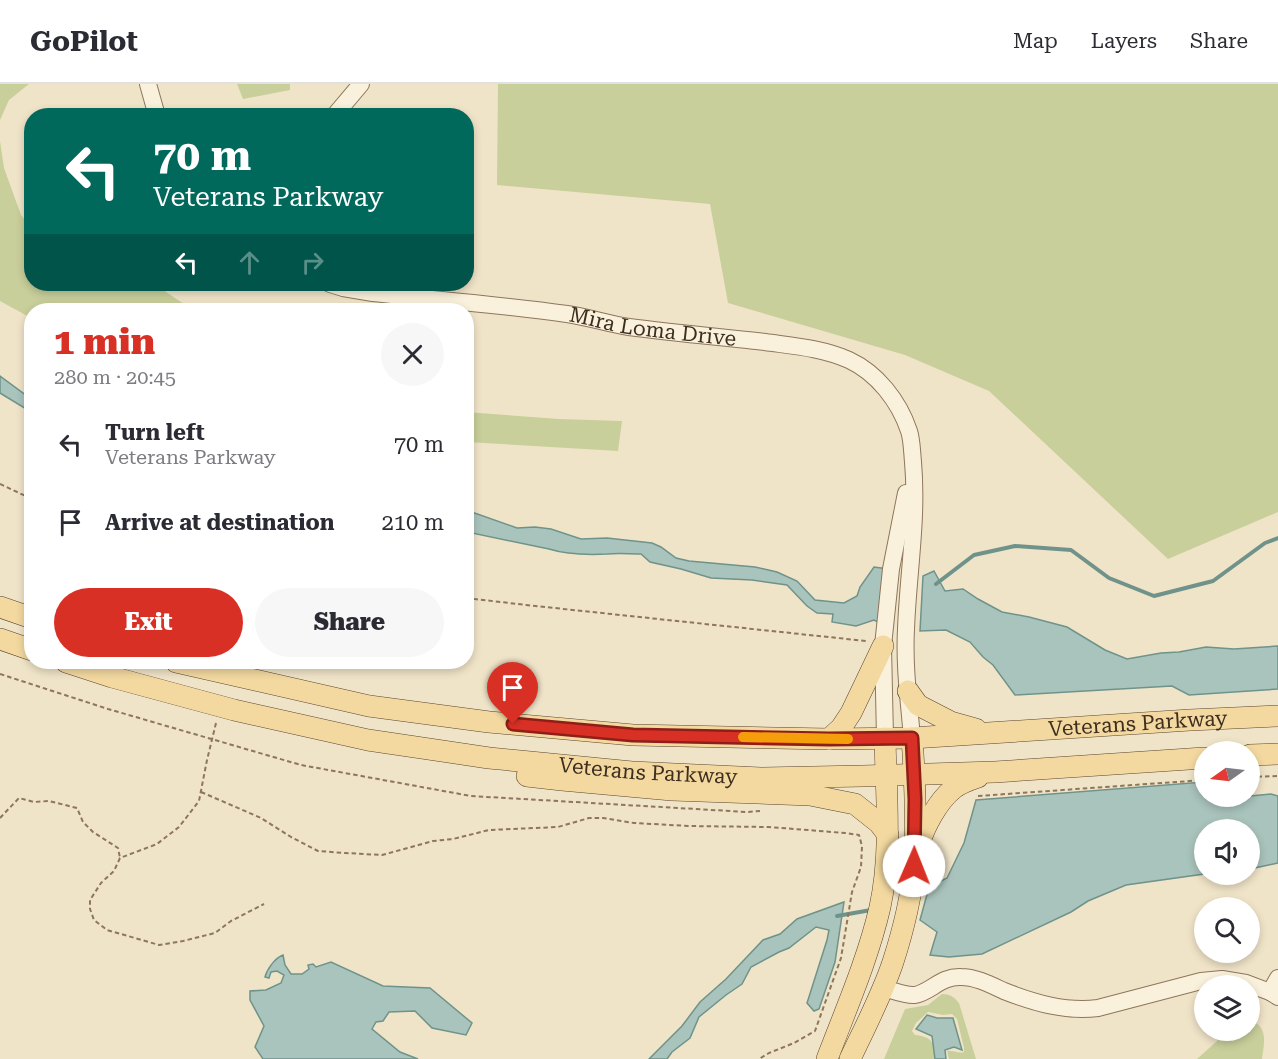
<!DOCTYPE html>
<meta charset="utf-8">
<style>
:root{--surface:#fff;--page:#f7f7f7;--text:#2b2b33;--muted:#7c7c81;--line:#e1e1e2;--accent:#d93025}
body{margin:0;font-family:"Roboto Serif",serif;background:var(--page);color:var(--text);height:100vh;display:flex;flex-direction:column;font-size:22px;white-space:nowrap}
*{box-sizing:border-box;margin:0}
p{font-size:20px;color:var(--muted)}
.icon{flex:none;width:33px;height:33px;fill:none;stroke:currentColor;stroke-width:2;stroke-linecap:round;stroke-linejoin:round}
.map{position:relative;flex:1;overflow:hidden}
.details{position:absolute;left:24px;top:219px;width:450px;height:366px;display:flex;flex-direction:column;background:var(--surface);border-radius:24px;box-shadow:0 3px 9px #0003}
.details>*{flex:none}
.guide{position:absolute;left:24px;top:24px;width:450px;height:183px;border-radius:24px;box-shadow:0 3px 9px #0003;background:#00695c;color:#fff;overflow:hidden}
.needle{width:39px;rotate:256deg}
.buttons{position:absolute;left:1194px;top:657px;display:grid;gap:12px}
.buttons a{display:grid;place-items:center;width:66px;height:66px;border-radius:50%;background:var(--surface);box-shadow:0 3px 9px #0003;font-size:30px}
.pin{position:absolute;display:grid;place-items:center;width:51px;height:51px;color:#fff;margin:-62px -26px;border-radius:50% 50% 50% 0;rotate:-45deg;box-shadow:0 0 6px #0007}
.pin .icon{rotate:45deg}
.me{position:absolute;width:66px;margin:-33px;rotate:1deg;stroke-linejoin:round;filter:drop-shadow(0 0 4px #0008)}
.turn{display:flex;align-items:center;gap:21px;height:126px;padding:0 30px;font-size:27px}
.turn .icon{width:78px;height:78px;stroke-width:2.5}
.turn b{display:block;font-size:42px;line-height:51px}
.lanes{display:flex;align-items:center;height:57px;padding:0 30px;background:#0003;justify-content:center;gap:30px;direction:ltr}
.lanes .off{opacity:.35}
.round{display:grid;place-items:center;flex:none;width:63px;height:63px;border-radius:32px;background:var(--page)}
.summary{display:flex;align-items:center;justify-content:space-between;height:102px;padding:0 30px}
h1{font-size:36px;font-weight:800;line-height:45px;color:var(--accent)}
.primary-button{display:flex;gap:12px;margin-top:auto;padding:12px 30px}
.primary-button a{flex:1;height:69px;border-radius:36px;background:var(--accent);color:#fff;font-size:24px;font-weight:800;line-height:69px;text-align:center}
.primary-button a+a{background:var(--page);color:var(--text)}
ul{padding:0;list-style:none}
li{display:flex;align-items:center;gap:18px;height:78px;padding:0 30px}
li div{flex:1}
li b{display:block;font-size:22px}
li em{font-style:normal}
header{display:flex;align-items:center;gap:36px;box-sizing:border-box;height:84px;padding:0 30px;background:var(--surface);border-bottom:2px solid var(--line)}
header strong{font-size:28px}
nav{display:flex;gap:33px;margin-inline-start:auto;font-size:21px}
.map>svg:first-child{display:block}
.green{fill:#c9cf9b}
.water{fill:#a9c4bc;stroke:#6f938a;stroke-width:1.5}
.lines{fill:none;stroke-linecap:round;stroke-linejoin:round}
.stream{stroke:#6f938a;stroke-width:4}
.minor-casing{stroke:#8d765c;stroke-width:18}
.major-casing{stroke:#5b4430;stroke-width:22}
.path{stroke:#8d765c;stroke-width:2;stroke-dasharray:4.5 3;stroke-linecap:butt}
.minor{stroke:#faf1dc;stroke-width:16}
.major{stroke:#f3d9a0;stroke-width:21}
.route-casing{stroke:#8d1f18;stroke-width:15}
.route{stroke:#d93025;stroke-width:10}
.slow{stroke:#f59e0b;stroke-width:10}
.labels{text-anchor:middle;stroke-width:4.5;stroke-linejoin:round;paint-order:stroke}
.street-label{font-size:21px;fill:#3d2e20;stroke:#f7eed8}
</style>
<header>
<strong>GoPilot</strong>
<nav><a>Map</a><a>Layers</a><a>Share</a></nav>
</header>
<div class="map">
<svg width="1278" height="975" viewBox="0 0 1278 975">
<rect width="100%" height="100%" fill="#f0e4c8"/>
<g class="green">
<polygon points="0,0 29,0 9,16 0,36"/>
<polygon points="237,0 290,0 290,6 243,15"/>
<polygon points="498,0 1278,0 1278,428 1168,475 989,307 905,271 728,219 710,120 497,101"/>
<polygon points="0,57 4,84 21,131 31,143 32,200 154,200 193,226 32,226 31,234 0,217"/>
<polygon points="466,328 559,335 622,337 618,367 467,358"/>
<path d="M942,910c8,0 12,3 17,9l17,56h-27l-2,-8c6,-1 11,3 17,1v-4l-7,-29 -5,-5 -9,1 -15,-3 -12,11 -4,8 3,4c17,2 20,7 19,24h-50l21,-50 23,-4z"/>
<path d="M1250,937c19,4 14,24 12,38h-65l31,-28 22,-1z"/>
</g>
<g class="water">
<polygon points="0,292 31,315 31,328 0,309"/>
<path d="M466,426l51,18 18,-1 16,2 30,10 26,-1 45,5 9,4 15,11 13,3 66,6 22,5 20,9 18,19 29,3 13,-7 3,-9 14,-20 22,3 -5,59 -17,-9 -18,6 -24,-4 1,-8 -16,-1 -10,-7 -20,-21 -35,-5 -41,-2 -30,-9 -31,-7 -9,-8c-11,0 -23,-1 -34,0 -20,1 -39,1 -58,-5l-82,-17z"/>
<polygon points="934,487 945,507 963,505 978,515 1002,528 1029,533 1067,543 1105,566 1127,575 1161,569 1179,568 1206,563 1234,565 1278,562 1278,605 1189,611 1172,602 1015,611 993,581 983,573 970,558 946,546 920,547 923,492"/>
<polygon points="1204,698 1204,712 1250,712 1271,710 1278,712 1278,779 1250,785 1250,746 1204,746 1204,790 1126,801 1088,817 1071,828 982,870 949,873 930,871 937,848 920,836 929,803 947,794 964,759 976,716"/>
<polygon points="844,818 835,878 819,925 814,927 807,919 827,856 829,846 816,843 789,864 779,868 751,883 742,900 726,911 699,933 690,954 672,968 667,975 649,975 682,942 700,918 726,895 763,856 780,850 797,835"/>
<path d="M283,871l2,10 6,9h11l7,-5 -1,-4 5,-1 3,3 15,-5 52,24 47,2 42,35 -6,12 -34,-7 -17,-17 -26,1 -6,9 -7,1 -4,7 28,23 18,7h-155l-8,-12 9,-21 -14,-26v-9l16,-1 15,-7 3,-8 -7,-4 -6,1 -2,6 -4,-1c2,-8 10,-19 18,-22z"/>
<polygon points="927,931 937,934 953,934 962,966 954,963 945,966 946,975 935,975 932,952 916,945"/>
</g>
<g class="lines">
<g class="stream">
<polyline points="936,500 974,471 1015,462 1071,466 1109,494 1154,512 1213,497 1265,459 1278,454"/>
<polyline points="837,832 871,826"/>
</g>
<g class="minor-casing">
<g id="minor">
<polyline points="148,0 157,32"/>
<polyline points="334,32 361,0"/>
<path id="s1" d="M330,200l13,4 30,5c65,7 130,12 194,21 21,3 42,10 62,13 45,6 91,10 136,15 28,4 57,6 84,18 28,13 50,41 60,71 3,9 3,21 4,31 5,56 -5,112 -7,167 -2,37 3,73 6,109"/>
<polyline points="885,654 883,562 891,485 906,409"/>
<path d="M883,904c9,2 22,8 32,7 16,-3 26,-19 46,-18 15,0 30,8 43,14 31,12 61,21 94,17l103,-27 21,-2 24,4 24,9 8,5"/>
<polyline points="1270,908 1278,894"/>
</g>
</g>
<g class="major-casing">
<g id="major">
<polyline points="0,523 32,534"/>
<polyline points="0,555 32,566"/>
<path id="s2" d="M66,578l46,15 122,33 134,30 121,18 143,14 129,6 102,-2 132,-4 209,-14"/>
<path id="s3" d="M176,578l193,44 120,16 144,13 196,4 83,-1 278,-18 88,-4"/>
<polyline points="908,607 918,621 951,638 976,645"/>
<polyline points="829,655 841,644 851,629 883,562"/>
<polyline points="1250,671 1278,670"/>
<polyline points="527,692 562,696 672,706 810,711 855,720 879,739 888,751"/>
<path d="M919,761c5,-18 19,-44 34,-56 7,-6 16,-9 25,-12"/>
<path d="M827,975c19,-50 41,-100 53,-152 12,-56 6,-112 5,-169"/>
<path d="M850,975c15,-32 32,-64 43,-97 10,-31 18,-63 21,-95 3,-43 1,-86 -2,-129"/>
</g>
</g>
<g class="path">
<polyline points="0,400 32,415"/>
<polyline points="466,514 526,521 866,557"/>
<polyline points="0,590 108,625 301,681 471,712 747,728 760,727"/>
<polyline points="216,639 207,676 199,717 179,743 157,760 120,774 114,787 101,799 90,816 90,825 94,836 107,846 159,861 183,857 215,849 231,837 264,820"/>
<polyline points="1250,693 1278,692"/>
<polyline points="201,708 261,734 291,753 318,767 345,769 382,771 433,757 453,755 489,746 558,743 589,734 603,734 634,739 688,742 769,743 845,749 859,751 862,762 861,783 852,808 841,874 815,947 794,959 769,969 759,975"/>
<polyline points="978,712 1204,696"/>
<polyline points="0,734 19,714 34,718 49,717 77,724 83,738 93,748 118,764 120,774"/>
</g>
<use href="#minor" class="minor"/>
<use href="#major" class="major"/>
</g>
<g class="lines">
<g class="route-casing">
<polyline id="route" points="513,640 633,651 829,655 912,654 915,715 914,782"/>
</g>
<use href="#route" class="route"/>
<polyline class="slow" points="743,653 848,655"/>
</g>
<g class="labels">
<g class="street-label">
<text dy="7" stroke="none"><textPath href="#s1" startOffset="326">Mira Loma Drive</textPath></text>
<text dy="7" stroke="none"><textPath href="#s3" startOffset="969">Veterans Parkway</textPath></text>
<text dy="7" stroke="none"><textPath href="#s2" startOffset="594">Veterans Parkway</textPath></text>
</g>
</g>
</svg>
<div class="buttons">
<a><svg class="needle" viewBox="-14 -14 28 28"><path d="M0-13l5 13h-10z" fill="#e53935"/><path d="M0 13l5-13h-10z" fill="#7c7c81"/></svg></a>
<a><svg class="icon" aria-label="sound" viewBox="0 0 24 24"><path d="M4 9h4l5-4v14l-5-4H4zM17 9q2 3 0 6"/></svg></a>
<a><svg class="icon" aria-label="search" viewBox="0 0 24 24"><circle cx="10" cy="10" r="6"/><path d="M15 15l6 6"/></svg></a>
<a><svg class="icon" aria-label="layers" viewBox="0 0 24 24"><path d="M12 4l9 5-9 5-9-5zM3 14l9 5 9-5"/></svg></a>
</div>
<div class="pin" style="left:513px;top:640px;background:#d93025"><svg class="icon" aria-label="arrive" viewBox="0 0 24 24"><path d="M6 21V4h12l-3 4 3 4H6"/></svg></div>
<svg class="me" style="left:914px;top:782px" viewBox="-20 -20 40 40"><circle r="19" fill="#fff"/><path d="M0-13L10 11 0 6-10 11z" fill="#d93025"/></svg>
<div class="guide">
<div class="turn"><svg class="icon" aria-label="left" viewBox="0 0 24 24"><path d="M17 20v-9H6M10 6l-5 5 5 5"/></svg><div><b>70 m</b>Veterans Parkway</div></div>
<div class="lanes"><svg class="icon" aria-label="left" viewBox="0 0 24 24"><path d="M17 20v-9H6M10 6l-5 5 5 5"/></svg><svg class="icon off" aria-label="ahead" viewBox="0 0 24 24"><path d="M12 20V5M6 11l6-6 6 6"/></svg><svg class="icon off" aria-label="right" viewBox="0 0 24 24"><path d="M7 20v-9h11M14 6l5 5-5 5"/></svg></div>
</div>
<section class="details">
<div class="summary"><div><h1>1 min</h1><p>280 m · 20:45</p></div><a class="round"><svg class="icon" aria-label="close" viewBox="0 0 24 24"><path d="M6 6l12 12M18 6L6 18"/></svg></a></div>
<ul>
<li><svg class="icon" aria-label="left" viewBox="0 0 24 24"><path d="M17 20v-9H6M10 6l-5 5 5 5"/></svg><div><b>Turn left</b><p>Veterans Parkway</p></div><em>70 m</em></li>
<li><svg class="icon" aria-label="arrive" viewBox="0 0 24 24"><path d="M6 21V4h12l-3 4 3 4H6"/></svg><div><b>Arrive at destination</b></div><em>210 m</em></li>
</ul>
<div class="primary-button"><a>Exit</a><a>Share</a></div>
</section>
</div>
